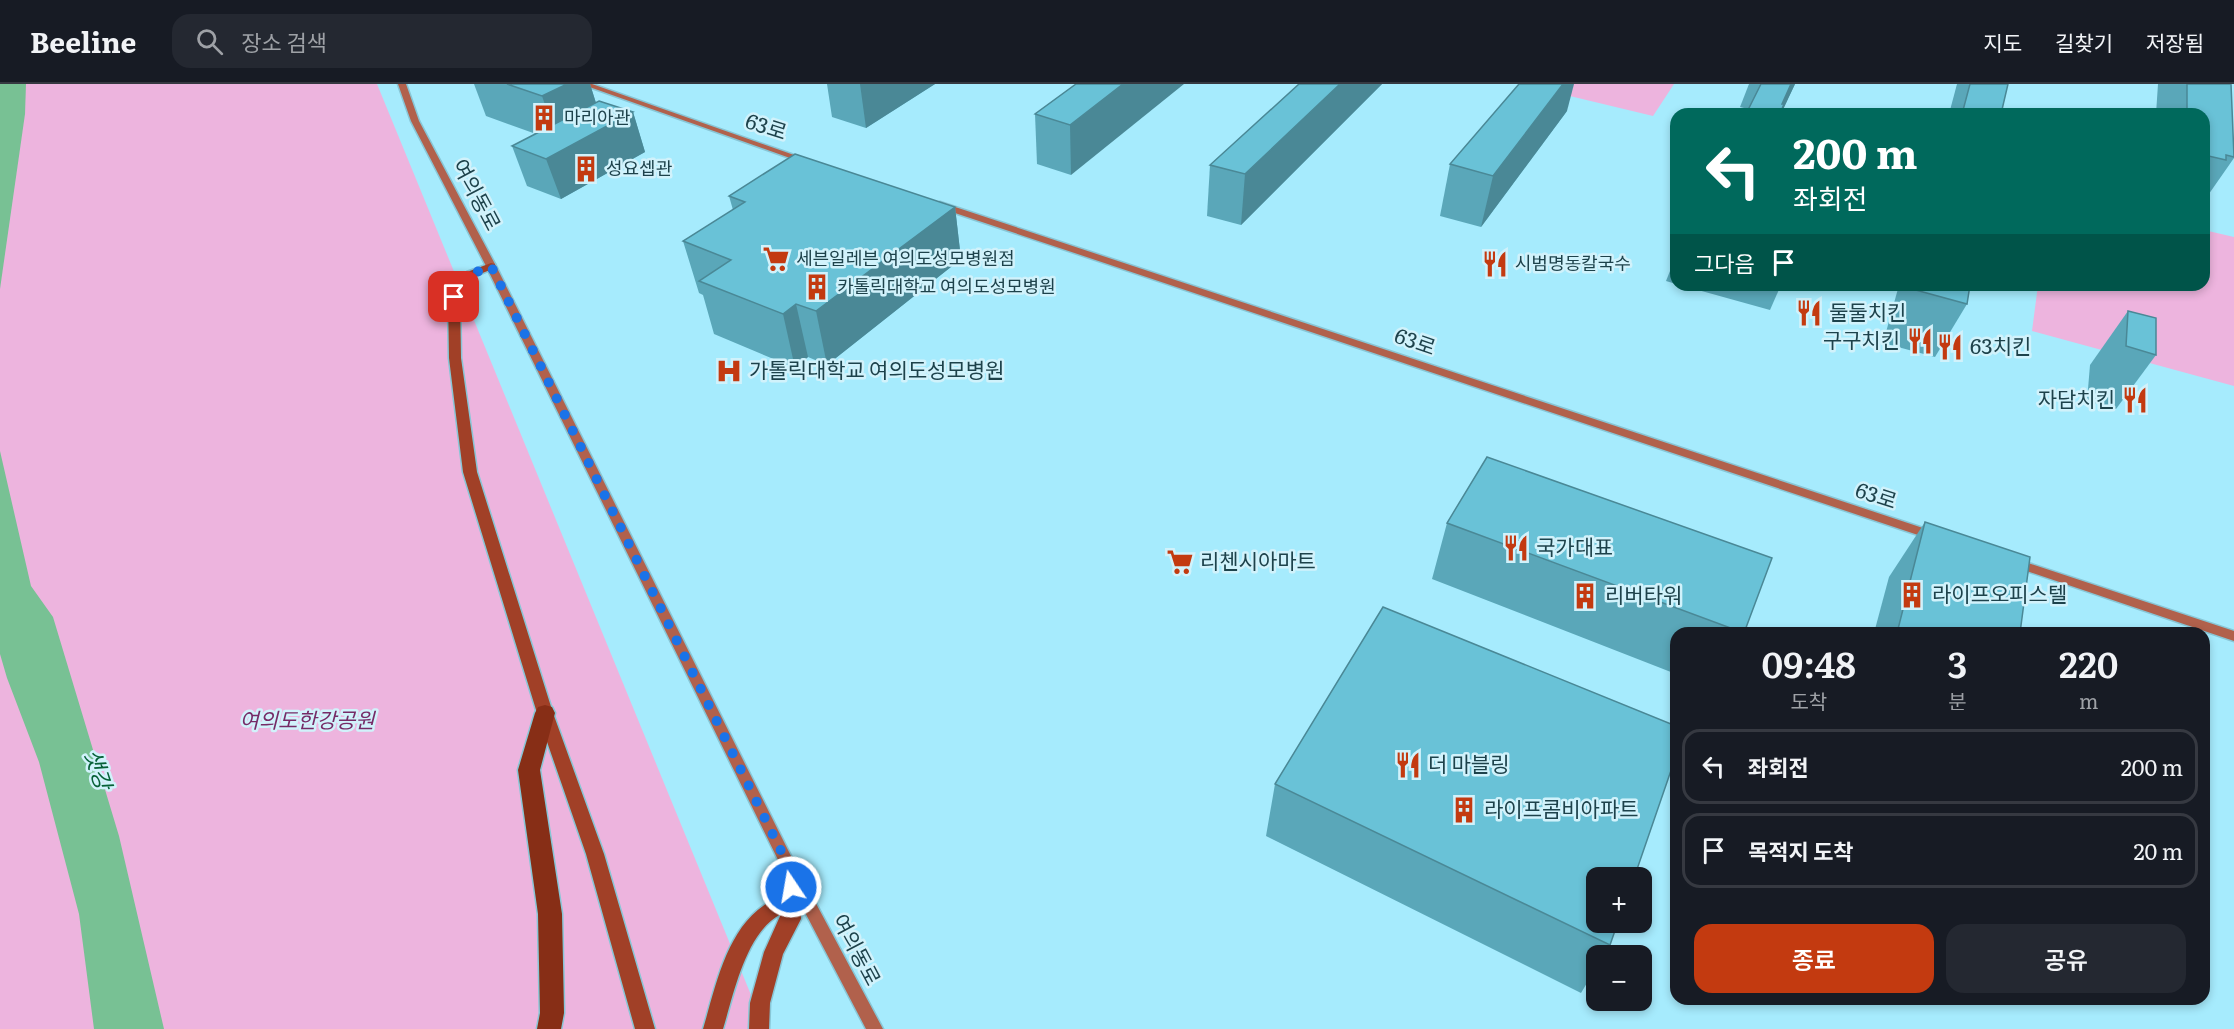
<!DOCTYPE html>
<html lang="ko">
<meta charset="utf-8">
<style>
:root{--surface:#171b24;--page:#242831;--text:#f1f3f6;--muted:#9ea1a6;--line:#363941;--accent:#c33a10}
body{margin:0;font-family:Literata,"Noto Sans KR",serif;background:var(--page);color:var(--text);height:100vh;display:flex;flex-direction:column;font-size:22px;white-space:nowrap}
*{box-sizing:border-box;margin:0}
p{font-size:20px;color:var(--muted)}
.icon{flex:none;width:33px;height:33px;fill:none;stroke:currentColor;stroke-width:2;stroke-linecap:round;stroke-linejoin:round}
.map{position:relative;flex:1;overflow:hidden}
.panel{position:absolute;left:1670px;top:543px;width:540px;height:378px;display:flex;flex-direction:column;background:var(--surface);border-radius:18px;box-shadow:0 3px 9px #0003}
.panel>*{flex:none}
.guide{position:absolute;left:1670px;top:24px;width:540px;height:183px;border-radius:18px;box-shadow:0 3px 9px #0003;background:#00695c;color:#fff;overflow:hidden}
.controls{position:absolute;left:1586px;top:783px;display:grid;gap:12px}
.controls a{display:grid;place-items:center;width:66px;height:66px;border-radius:12px;background:var(--surface);box-shadow:0 3px 9px #0003;font-size:30px}
.pin{position:absolute;display:grid;place-items:center;width:51px;height:51px;color:#fff;margin:-26px;border-radius:12px;box-shadow:0 3px 9px #0006}
.me{position:absolute;width:66px;margin:-33px;rotate:348deg;stroke-linejoin:round;filter:drop-shadow(0 0 4px #0008)}
.turn{display:flex;align-items:center;gap:21px;height:126px;padding:0 24px;font-size:27px}
.turn .icon{width:78px;height:78px;stroke-width:2.5}
.turn b{display:block;font-size:42px;line-height:51px}
.then{display:flex;align-items:center;height:57px;padding:0 24px;background:#0003;gap:12px;font-size:22px}
.eta{display:flex;justify-content:space-evenly;align-items:center;height:102px;text-align:center}
.eta b{font-size:36px;font-weight:600;line-height:42px}
.cta{display:flex;gap:12px;margin-top:auto;padding:12px 24px}
.cta a{flex:1;height:69px;border-radius:18px;background:var(--accent);color:#fff;font-size:24px;font-weight:600;line-height:69px;text-align:center}
.cta a+a{background:var(--page);color:var(--text)}
ul{padding:0;list-style:none}
li{display:flex;align-items:center;gap:18px;height:75px;margin:0 12px 9px;padding:0 12px;border:3px solid var(--line);border-radius:18px}
li div{flex:1}
li b{display:block;font-size:22px}
li em{font-style:normal}
header{display:flex;align-items:center;gap:36px;box-sizing:border-box;height:84px;padding:0 30px;background:var(--surface);border-bottom:2px solid var(--line)}
header strong{font-size:28px}
nav{display:flex;gap:33px;margin-inline-start:auto;font-size:21px}
.search{width:420px;height:54px;background:var(--page);display:flex;align-items:center;gap:15px;box-sizing:border-box;padding:0 21px;border-radius:18px;color:var(--muted);font-size:22px}
.map>svg:first-child{display:block}
.green{fill:#edb4de}
.water{fill:#78c194}
.lines{fill:none;stroke-linecap:round;stroke-linejoin:round}
.secondary-casing{stroke:#88c6d6;stroke-width:3}
.primary-casing{stroke:#88c6d6;stroke-width:3}
.highway-casing{stroke:#88c6d6;stroke-width:3}
.secondary{fill:#b1614c;fill-rule:evenodd}
.primary{fill:#a14027;fill-rule:evenodd}
.highway{fill:#872e16;fill-rule:evenodd}
.wall{fill:#5aa7b9}
.shaded-wall{fill:#4a8896}
.building{fill:#69c2d7;stroke:#4a8896;stroke-width:1.5}
.route{stroke:#1a73e8;stroke-width:10;stroke-dasharray:0 18}
.labels{text-anchor:middle;stroke-width:5;stroke-linejoin:round;paint-order:stroke}
.far-poi-label{font-size:18px;fill:#1d424b;stroke:#d1f2fb;text-anchor:start}
.street-label{font-size:21px;fill:#1d424b;stroke:#d1f2fb}
.poi-label{font-size:21px;fill:#1d424b;stroke:#d1f2fb;text-anchor:start}
.park-label{font-size:21px;font-style:italic;fill:#762b67;stroke:#d1f2fb}
.water-label{font-size:22px;font-style:italic;fill:#076137;stroke:#d1f2fb}
</style>
<header>
<strong>Beeline</strong>
<div class="search"><svg class="icon" aria-label="search" viewBox="0 0 24 24"><circle cx="10" cy="10" r="6"/><path d="M15 15l6 6"/></svg>장소 검색</div>
<nav><a>지도</a><a>길찾기</a><a>저장됨</a></nav>
</header>
<div class="map">
<svg width="2234" height="945" viewBox="0 0 2234 945">
<rect width="100%" height="100%" fill="#a6ebfd"/>
<g class="green">
<polygon points="0,0 377,0 765,945 0,945"/>
<polygon points="1520,0 1674,0 1653,32"/>
<polygon points="2204,146 2234,153 2234,302 2032,247 2038,201 2204,201"/>
</g>
<g class="water">
<polygon points="0,0 26,0 25,30 0,205"/>
<polygon points="0,367 31,502 53,533 119,752 164,945 94,945 79,830 39,678 7,594 0,570"/>
</g>
<g class="lines">
<g class="secondary-casing">
<g id="secondary">
<polygon points="398,0 406,0 419,37 496,182 796,782 883,945 866,945 786,792 486,182 411,37"/>
<polygon points="581,0 592,0 811,77 804,79"/>
<polygon points="940,118 1938,449 1940,452 1938,455 1930,455 937,123 937,119"/>
<polygon points="2013,474 2234,547 2234,557 2009,481 2007,478 2009,475"/>
</g>
</g>
<g class="primary-casing">
<g id="primary">
<polygon points="491,179 495,180 495,184 475,192 465,201 460,213 461,274 477,388 553,629 604,770 655,945 635,945 586,770 537,629 463,388 449,274 448,213 456,196 467,188"/>
<path d="M791,779l7,2 2,6 1,48 -18,35 -13,49 -1,26h-20l1,-26 14,-51 17,-38c-35,18 -47,79 -58,115h-20c14,-47 26,-113 77,-132l2,-26 2,-6z"/>
</g>
</g>
<g class="highway-casing">
<polygon id="highway" points="545,621 552,623 555,629 540,686 562,830 564,929 561,945 537,945 540,929 538,830 518,686 535,629 538,623"/>
</g>
<use href="#secondary" class="secondary"/>
<use href="#primary" class="primary"/>
<use href="#highway" class="highway"/>
</g>
<g class="wall">
<polygon points="474,0 590,0 596,19 633,28 645,68 561,115 527,102 512,62 536,50 486,32"/>
<polygon points="827,0 935,0 866,44 832,33"/>
<polygon points="1076,0 1071,91 1037,80 1035,30"/>
<polygon points="1299,0 1382,0 1241,141 1207,132 1210,81"/>
<polygon points="1749,0 1795,0 1783,25 1748,25 1740,23"/>
<polygon points="1957,0 2008,0 2001,30 1949,30"/>
<polygon points="2158,0 2231,0 2234,74 2204,117 2204,30 2156,30"/>
<polygon points="1567,27 1481,143 1440,132 1450,80"/>
<polygon points="729,112 955,123 961,175 827,281 808,273 795,284 714,250 703,211 699,209 683,157 733,126"/>
<polygon points="1676,172 1676,200 1666,197"/>
<polygon points="1680,201 1781,201 1770,226"/>
<polygon points="1899,201 1970,201 1967,220 1935,273 1883,259"/>
<polygon points="2128,227 2156,271 2116,325 2087,317 2090,281"/>
<polygon points="1925,438 2020,549 1874,549 1889,493"/>
<polygon points="1447,439 1744,549 1676,549 1676,590 1432,495"/>
<polygon points="1275,700 1610,861 1604,872 1596,872 1596,884 1581,909 1266,752"/>
</g>
<g class="shaded-wall">
<polygon points="567,0 590,0 601,35 558,58 542,12"/>
<polygon points="860,0 935,0 866,44"/>
<polygon points="1123,0 1184,0 1071,91 1070,41"/>
<polygon points="1340,0 1382,0 1241,141 1245,90"/>
<polygon points="1563,0 1574,0 1567,27 1481,143 1493,92"/>
<polygon points="1791,0 1795,0 1781,30 1782,20"/>
<polygon points="633,28 645,68 561,115 546,75"/>
<polygon points="955,123 961,175 827,281 816,227"/>
<polygon points="796,220 808,273 795,284 783,230"/>
</g>
<g class="building">
<polygon points="507,0 567,0 542,12"/>
<polygon points="1076,0 1123,0 1070,41 1035,30"/>
<polygon points="1299,0 1340,0 1245,90 1210,81"/>
<polygon points="1519,0 1563,0 1493,92 1450,80"/>
<polygon points="1761,0 1791,0 1782,20 1784,20 1782,25 1790,26 1788,30 1746,30"/>
<polygon points="1970,0 2008,0 2001,30 1962,30"/>
<polygon points="2187,0 2231,0 2234,73 2226,71 2226,76 2204,71 2204,30 2187,30"/>
<polygon points="599,17 633,28 546,75 512,62"/>
<polygon points="795,70 955,123 816,227 796,220 783,230 699,197 731,176 683,157 745,118 729,112"/>
<polygon points="1914,201 1970,201 1967,220 1912,205"/>
<polygon points="2128,227 2156,234 2156,271 2126,262"/>
<polygon points="1487,373 1772,474 1744,549 1447,439"/>
<polygon points="1925,438 2030,473 2020,549 1897,549"/>
<polygon points="1383,523 1676,642 1676,672 1634,794 1596,794 1596,838 1618,838 1610,861 1275,700"/>
</g>
<g class="lines">
<path class="route" d="M454,213c9,-20 17,-23 37,-31l300,605v16"/>
</g>
<defs>
<g id="building-bare" transform="scale(2.07)"><path d="M-4-6H4V6H1V3H-1V6H-4ZM-2.5-4.3h1.7v1.8h-1.7ZM.8-4.3h1.7v1.8H.8ZM-2.5-1h1.7V.8h-1.7ZM.8-1h1.7V.8H.8Z" fill="#c33a10" stroke="#d1f2fb" stroke-width="2.5" paint-order="stroke"/></g>
<g id="supermarket-bare" transform="scale(2.07)"><path d="M-6-5.5h2.5l.6 2H6L4.5 2H-2.5L-4.4-4H-6ZM-1.5 3.2a1.3 1.3 0 1 0 .1 0ZM3 3.2a1.3 1.3 0 1 0 .1 0Z" fill="#c33a10" stroke="#d1f2fb" stroke-width="2.5" paint-order="stroke"/></g>
<g id="restaurant-bare" transform="scale(2.07)"><path d="M-5-6h1v4h1v-4h1v4h1v-4h1v5L-1.5 .5V6h-2V.5L-5-1ZM5-6V6H3V1.5H1.5Q1.5-4 5-6Z" fill="#c33a10" stroke="#d1f2fb" stroke-width="2.5" paint-order="stroke"/></g>
<g id="hospital-bare" transform="scale(2.07)"><path d="M-5-5h3v3.5h4V-5h3V5h-3V1.5h-4V5h-3Z" fill="#c33a10" stroke="#d1f2fb" stroke-width="2.5" paint-order="stroke"/></g>
</defs>
<g fill-rule="evenodd">
<use href="#building-bare" x="544" y="34"/>
<use href="#building-bare" x="586" y="85"/>
<use href="#supermarket-bare" x="776" y="175"/>
<use href="#restaurant-bare" x="1495" y="180"/>
<use href="#building-bare" x="817" y="203"/>
<use href="#restaurant-bare" x="1809" y="229"/>
<use href="#restaurant-bare" x="1920" y="257"/>
<use href="#restaurant-bare" x="1950" y="263"/>
<use href="#hospital-bare" x="729" y="287"/>
<use href="#restaurant-bare" x="2135" y="316"/>
<use href="#restaurant-bare" x="1516" y="464"/>
<use href="#supermarket-bare" x="1180" y="478"/>
<use href="#building-bare" x="1912" y="511"/>
<use href="#building-bare" x="1585" y="512"/>
<use href="#restaurant-bare" x="1408" y="681"/>
<use href="#building-bare" x="1464" y="726"/>
</g>
<g class="labels">
<g class="far-poi-label">
<text x="564" y="40">마리아관</text>
<text x="606" y="91">성요셉관</text>
<text x="796" y="181">세븐일레븐 여의도성모병원점</text>
<text x="1515" y="186">시범명동칼국수</text>
<text x="837" y="209">카톨릭대학교 여의도성모병원</text>
</g>
<g class="street-label">
<text transform="translate(766 43) rotate(18)" y="7">63로</text>
<text transform="translate(476 111) rotate(62)" y="7">여의동로</text>
<text transform="translate(1415 258) rotate(19)" y="7">63로</text>
<text transform="translate(1876 412) rotate(18)" y="7">63로</text>
<text transform="translate(856 866) rotate(62)" y="7">여의동로</text>
</g>
<g class="poi-label">
<text x="1829" y="236">둘둘치킨</text>
<text x="1900" y="264" text-anchor="end">구구치킨</text>
<text x="1970" y="270">63치킨</text>
<text x="749" y="294">가톨릭대학교 여의도성모병원</text>
<text x="2115" y="323" text-anchor="end">자담치킨</text>
<text x="1536" y="471">국가대표</text>
<text x="1200" y="485">리첸시아마트</text>
<text x="1932" y="518">라이프오피스텔</text>
<text x="1605" y="519">리버타워</text>
<text x="1428" y="688">더 마블링</text>
<text x="1484" y="733">라이프콤비아파트</text>
</g>
<g class="park-label">
<text x="307" y="644">여의도한강공원</text>
</g>
<g class="water-label">
<text transform="translate(98 685) rotate(72)" y="8">샛강</text>
</g>
</g>
</svg>
<div class="controls">
<a>+</a>
<a>−</a>
</div>
<div class="pin" style="left:454px;top:213px;background:#d93025"><svg class="icon" aria-label="arrive" viewBox="0 0 24 24"><path d="M6 21V4h12l-3 4 3 4H6"/></svg></div>
<svg class="me" style="left:791px;top:803px" viewBox="-20 -20 40 40"><circle r="17" fill="#1a73e8" stroke="#fff" stroke-width="3"/><path d="M0-11L8 9 0 5-8 9z" fill="#fff"/></svg>
<div class="guide">
<div class="turn"><svg class="icon" aria-label="left" viewBox="0 0 24 24"><path d="M17 20v-9H6M10 6l-5 5 5 5"/></svg><div><b>200 m</b>좌회전</div></div>
<div class="then">그다음<svg class="icon" aria-label="arrive" viewBox="0 0 24 24"><path d="M6 21V4h12l-3 4 3 4H6"/></svg></div>
</div>
<section class="panel">
<div class="eta">
<div><b>09:48</b><p>도착</p></div>
<div><b>3</b><p>분</p></div>
<div><b>220</b><p>m</p></div>
</div>
<ul>
<li><svg class="icon" aria-label="left" viewBox="0 0 24 24"><path d="M17 20v-9H6M10 6l-5 5 5 5"/></svg><div><b>좌회전</b></div><em>200 m</em></li>
<li><svg class="icon" aria-label="arrive" viewBox="0 0 24 24"><path d="M6 21V4h12l-3 4 3 4H6"/></svg><div><b>목적지 도착</b></div><em>20 m</em></li>
</ul>
<div class="cta"><a>종료</a><a>공유</a></div>
</section>
</div>
